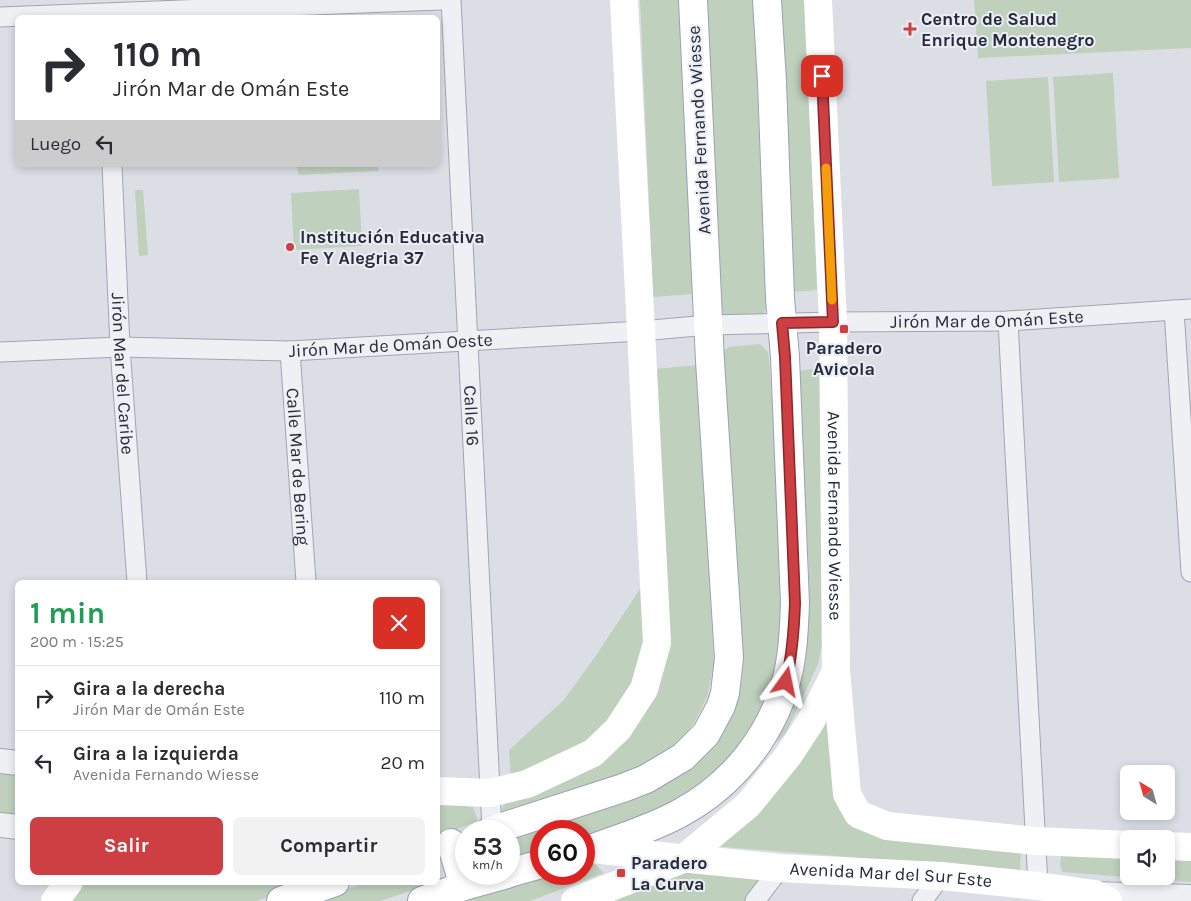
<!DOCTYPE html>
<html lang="es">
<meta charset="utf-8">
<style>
:root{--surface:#fff;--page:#f2f2f3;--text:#2b2b33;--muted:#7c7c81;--line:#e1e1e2;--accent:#cd3f43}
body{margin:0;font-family:Karla,sans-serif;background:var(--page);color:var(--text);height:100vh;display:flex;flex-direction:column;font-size:19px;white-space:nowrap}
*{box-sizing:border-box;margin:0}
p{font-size:16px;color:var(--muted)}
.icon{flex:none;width:28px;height:28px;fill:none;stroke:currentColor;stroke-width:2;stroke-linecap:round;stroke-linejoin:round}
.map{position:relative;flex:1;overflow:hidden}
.drawer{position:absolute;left:15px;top:580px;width:425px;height:305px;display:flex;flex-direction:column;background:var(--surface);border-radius:8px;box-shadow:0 2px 8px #0003}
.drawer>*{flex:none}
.banner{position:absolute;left:15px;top:15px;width:425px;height:152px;border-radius:8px;box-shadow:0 2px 8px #0003;background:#fff;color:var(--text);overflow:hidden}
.needle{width:32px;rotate:323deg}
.buttons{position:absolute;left:1120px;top:765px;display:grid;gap:10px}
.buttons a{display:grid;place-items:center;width:55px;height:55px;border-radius:8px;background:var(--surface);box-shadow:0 2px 8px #0003;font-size:25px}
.speed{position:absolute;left:455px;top:820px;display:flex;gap:10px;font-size:25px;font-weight:700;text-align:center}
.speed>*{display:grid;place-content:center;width:65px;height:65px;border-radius:50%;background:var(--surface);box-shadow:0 2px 8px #0003;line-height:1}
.speed small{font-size:12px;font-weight:400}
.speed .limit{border:8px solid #d22;background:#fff;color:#111}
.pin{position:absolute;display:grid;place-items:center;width:42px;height:42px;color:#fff;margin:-21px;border-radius:10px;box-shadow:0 2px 8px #0006}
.me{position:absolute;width:55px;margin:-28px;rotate:12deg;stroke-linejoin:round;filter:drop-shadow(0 0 4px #0008)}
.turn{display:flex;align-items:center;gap:18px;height:105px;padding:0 15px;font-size:22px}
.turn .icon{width:65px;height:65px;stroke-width:2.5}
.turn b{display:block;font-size:35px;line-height:42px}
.then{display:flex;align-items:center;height:48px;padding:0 15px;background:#0003;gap:10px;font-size:19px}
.round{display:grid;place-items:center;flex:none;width:52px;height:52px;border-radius:8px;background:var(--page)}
.overview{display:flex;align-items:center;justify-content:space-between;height:85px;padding:0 15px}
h1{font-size:30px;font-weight:700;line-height:38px;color:#1e9e55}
.action{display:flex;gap:10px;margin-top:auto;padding:10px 15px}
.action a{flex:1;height:58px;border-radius:8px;background:var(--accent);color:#fff;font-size:20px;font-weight:700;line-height:58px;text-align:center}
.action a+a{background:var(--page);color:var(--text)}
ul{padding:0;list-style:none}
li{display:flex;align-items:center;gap:15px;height:65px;padding:0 15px;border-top:1px solid var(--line)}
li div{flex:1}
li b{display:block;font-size:19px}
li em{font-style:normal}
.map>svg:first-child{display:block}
.green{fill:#bfd0bd}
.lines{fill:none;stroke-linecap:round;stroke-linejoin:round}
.minor-casing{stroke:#a2a5b0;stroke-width:21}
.tertiary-casing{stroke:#a2a5b0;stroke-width:26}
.primary-casing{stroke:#9ba1b2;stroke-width:30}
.minor{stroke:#eef0f4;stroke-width:19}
.tertiary{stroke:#eef0f4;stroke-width:24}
.secondary{stroke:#fff;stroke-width:28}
.primary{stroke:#fff;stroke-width:28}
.route-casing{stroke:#85292c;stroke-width:12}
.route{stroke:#cd3f43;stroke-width:9}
.slow{stroke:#f59e0b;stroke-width:9}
.poi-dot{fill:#cd3f43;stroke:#ebedf4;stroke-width:2}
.labels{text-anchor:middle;stroke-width:4;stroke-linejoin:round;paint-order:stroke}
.poi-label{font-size:18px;font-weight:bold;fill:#262b3c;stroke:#ebedf4;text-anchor:start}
.street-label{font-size:18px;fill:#262b3c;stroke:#ebedf4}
</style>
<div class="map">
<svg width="1191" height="901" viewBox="0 0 1191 901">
<rect width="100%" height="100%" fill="#dcdee6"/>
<g class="green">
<polygon points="640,0 681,0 693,294 653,297"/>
<polygon points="701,0 754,0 766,309 762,316 723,319 720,315"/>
<polygon points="779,0 807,0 817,290 792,292"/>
<polygon points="974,0 1191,0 1191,48 978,58"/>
<polygon points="1113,73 1119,178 1059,182 1053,77"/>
<polygon points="1048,77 1054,182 992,186 986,81"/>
<polygon points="297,165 378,165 378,171 298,175"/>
<polygon points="359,189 362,246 294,250 291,193"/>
<polygon points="135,190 143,190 148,255 139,256"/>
<polygon points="760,344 768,352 769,358 777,470 784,614 778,654 772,685 759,721 730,761 696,790 659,813 584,837 584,831 541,831 541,850 509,860 509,835 617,801 726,721 721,353 729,347"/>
<polygon points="697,365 714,664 707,697 694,723 676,747 647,765 591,793 501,815 504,802 573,776 665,653 669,614 655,369"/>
<polygon points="821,368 826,628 818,664 786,733 777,743 779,734 794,695 808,634 809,571 798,371"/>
<polygon points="644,583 649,629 631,696 573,756 511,780 509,750 563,701 597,654"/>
<polygon points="833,702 845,814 1021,846 1020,871 713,846 756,812 786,781 817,732"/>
<polygon points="0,768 17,769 17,821 0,819"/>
<polygon points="438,803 473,807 478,821 438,836"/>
<polygon points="1062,849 1129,853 1129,876 1166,876 1166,856 1191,857 1191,882 1062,872 1060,864"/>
<polygon points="584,863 595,864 604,873 530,901 461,901 542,874 584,874"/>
<polygon points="682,864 770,872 748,901 615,901 612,895"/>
<polygon points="77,883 308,883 257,901 63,901"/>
<polygon points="367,883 434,883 380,901 308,901"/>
</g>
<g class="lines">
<g class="minor-casing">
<g id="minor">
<path id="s1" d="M451,0l41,830"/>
<polyline points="0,17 441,0"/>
<path id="s2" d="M112,165l8,182 17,235"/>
<polyline points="1174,310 1191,572"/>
<polyline points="1008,321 1038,886"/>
<path id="s3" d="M290,351l16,231"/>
<path id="s4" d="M0,352l120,-5 170,4 351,-20 67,-6 125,-3 175,-1 183,-12"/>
<polyline points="755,901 780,868"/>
<polyline points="922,901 941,876"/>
</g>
</g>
<g class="tertiary-casing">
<g id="tertiary">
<polyline points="0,761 18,763"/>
<polyline points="0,825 18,827"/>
<polyline points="1095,894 1191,897"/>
</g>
</g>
<g class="primary-casing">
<g id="primary">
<polyline points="490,831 623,788 646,779 683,757 706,734 721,706 725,693 729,658 710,361 693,0"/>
<polyline points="451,843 464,886"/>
<path d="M584,851c14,-4 28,-10 43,-15 18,-7 38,-14 55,-24 51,-28 88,-75 104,-130 7,-26 8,-53 9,-79l-10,-246 -5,-59 -8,-216 -5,-82"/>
<polyline points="509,873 541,864"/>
<polyline points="281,901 335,882"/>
<polyline points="422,901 464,886 507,874"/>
</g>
</g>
<use href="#minor" class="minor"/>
<use href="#tertiary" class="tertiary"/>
<g class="secondary">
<path id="s5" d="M818,0l15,322 3,349 11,123 11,20 29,12 149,15 93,4"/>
<polyline points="438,791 490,793 527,784 593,753 618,729 644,689 657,643 624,0"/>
<polyline points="1166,846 1191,847"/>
<path id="s6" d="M591,849l189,19 161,8 97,10 57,8 13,7"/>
<polyline points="55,901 69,882"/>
<polyline points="575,901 683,859 748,805 788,756 811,721 836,671"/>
</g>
<use href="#primary" class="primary"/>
</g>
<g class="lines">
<g class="route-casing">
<path id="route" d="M786,682c6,-26 8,-52 9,-79l-10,-246 -3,-34 51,-1 -11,-246"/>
</g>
<use href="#route" class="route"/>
<polyline class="slow" points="826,168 832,300"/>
</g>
<g class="poi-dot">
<path d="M907.5 21.5h5v5h5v5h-5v5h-5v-5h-5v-5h5z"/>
<circle cx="290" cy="247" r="5"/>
<rect x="839" y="324" width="10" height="10" rx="2.5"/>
<rect x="616" y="868" width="10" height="10" rx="2.5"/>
</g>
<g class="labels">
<g class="poi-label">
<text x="921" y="25">Centro de Salud<tspan x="921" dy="21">Enrique Montenegro</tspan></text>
<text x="300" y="243">Institución Educativa<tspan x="300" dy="21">Fe Y Alegria 37</tspan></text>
<text x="844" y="354" text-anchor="middle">Paradero<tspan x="844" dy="21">Avicola</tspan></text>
<text x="631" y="869">Paradero<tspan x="631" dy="21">La Curva</tspan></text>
</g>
<g class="street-label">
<text transform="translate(699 130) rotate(-93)" y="6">Avenida Fernando Wiesse</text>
<text dy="6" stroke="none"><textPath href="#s4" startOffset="988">Jirón Mar de Omán Este</textPath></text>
<text dy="6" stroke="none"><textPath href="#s4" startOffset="391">Jirón Mar de Omán Oeste</textPath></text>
<text dy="6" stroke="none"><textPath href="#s2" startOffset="209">Jirón Mar del Caribe</textPath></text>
<text dy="6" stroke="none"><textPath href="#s1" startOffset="416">Calle 16</textPath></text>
<text dy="6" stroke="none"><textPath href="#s3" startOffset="116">Calle Mar de Bering</textPath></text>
<text dy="6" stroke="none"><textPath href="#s5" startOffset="516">Avenida Fernando Wiesse</textPath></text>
<text dy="6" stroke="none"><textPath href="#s6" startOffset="301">Avenida Mar del Sur Este</textPath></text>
</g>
</g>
</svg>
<div class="buttons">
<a><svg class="needle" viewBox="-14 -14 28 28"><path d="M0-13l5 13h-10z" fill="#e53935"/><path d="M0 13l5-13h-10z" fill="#7c7c81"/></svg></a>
<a><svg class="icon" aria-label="sound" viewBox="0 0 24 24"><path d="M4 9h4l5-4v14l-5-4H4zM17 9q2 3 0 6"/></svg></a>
</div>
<div class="speed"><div>53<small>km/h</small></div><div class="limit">60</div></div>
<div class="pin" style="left:822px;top:76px;background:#d93025"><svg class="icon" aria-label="arrive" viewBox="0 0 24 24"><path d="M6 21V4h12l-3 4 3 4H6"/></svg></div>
<svg class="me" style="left:786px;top:682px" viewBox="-20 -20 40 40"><path d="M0-17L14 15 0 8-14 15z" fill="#cd3f43" stroke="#fff" stroke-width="4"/></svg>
<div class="banner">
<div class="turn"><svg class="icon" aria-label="right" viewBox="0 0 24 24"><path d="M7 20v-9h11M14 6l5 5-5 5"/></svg><div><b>110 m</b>Jirón Mar de Omán Este</div></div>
<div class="then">Luego<svg class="icon" aria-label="left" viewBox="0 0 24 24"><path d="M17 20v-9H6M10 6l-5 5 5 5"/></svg></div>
</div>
<section class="drawer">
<div class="overview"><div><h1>1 min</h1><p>200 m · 15:25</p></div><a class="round" style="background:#d93025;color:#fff"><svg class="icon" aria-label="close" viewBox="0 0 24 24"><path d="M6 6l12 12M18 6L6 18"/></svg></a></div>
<ul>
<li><svg class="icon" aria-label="right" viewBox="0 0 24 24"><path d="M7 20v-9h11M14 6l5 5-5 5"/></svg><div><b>Gira a la derecha</b><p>Jirón Mar de Omán Este</p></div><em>110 m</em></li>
<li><svg class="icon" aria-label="left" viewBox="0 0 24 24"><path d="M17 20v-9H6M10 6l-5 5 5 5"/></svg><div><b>Gira a la izquierda</b><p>Avenida Fernando Wiesse</p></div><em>20 m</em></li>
</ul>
<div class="action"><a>Salir</a><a>Compartir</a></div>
</section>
</div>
